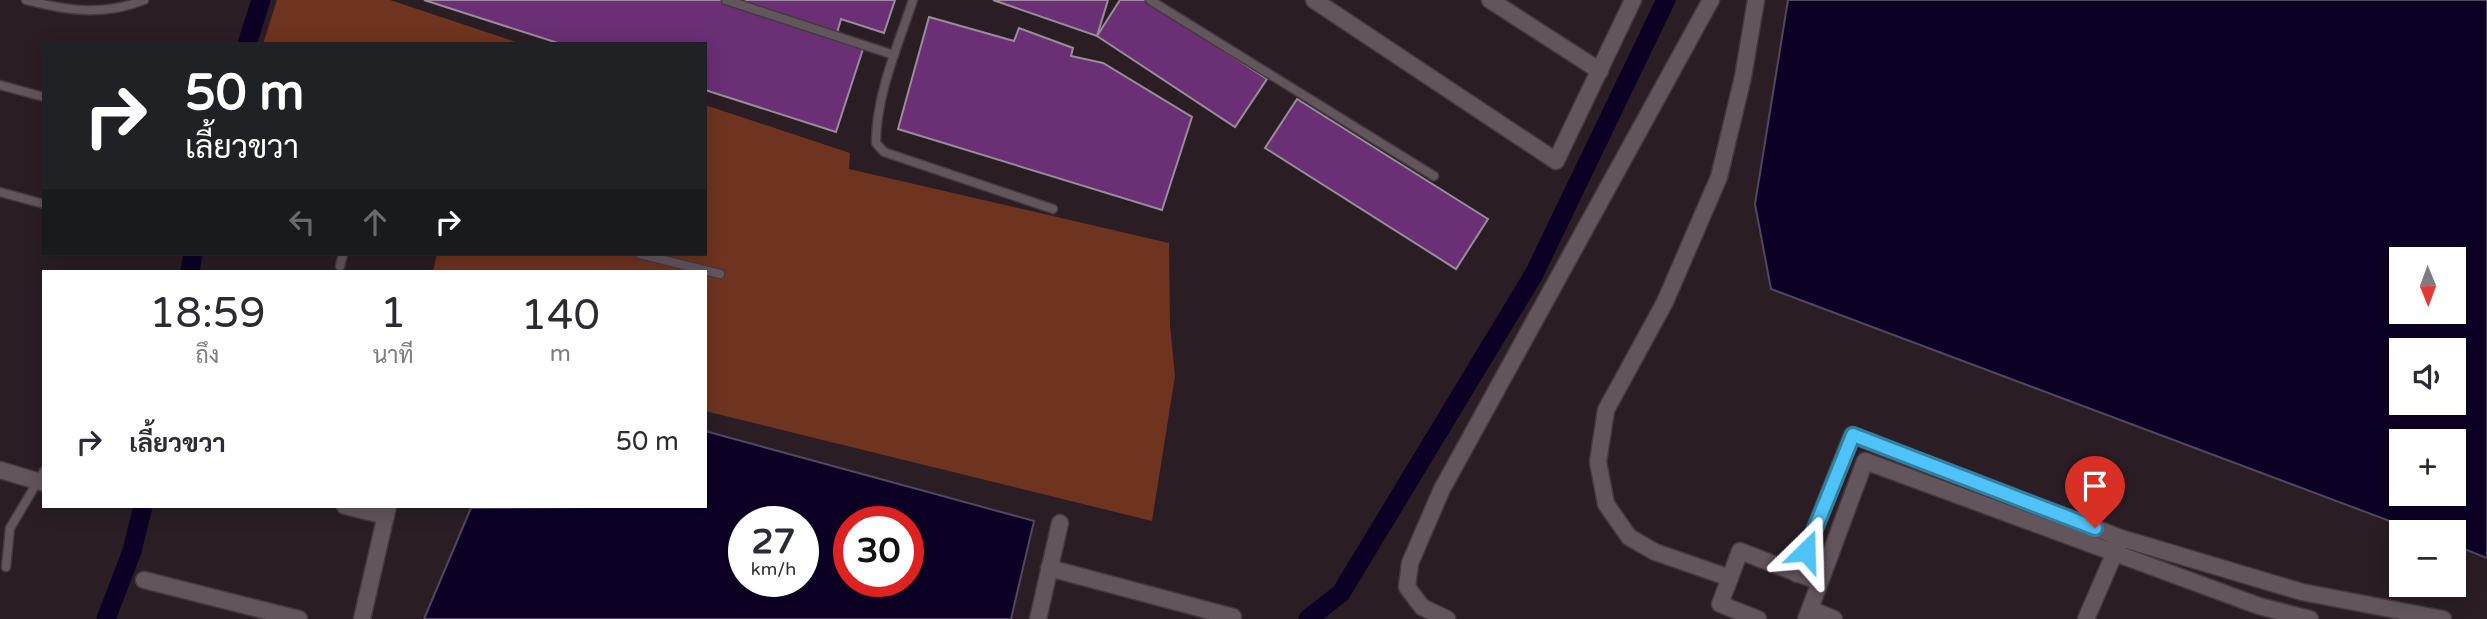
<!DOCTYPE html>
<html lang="th">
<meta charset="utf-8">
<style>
:root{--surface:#fff;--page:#f2f2f3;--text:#2b2b33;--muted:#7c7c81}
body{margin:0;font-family:"Varela Round",Sarabun,sans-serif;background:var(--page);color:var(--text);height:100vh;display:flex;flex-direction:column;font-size:26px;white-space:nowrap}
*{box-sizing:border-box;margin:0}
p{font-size:23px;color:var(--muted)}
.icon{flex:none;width:38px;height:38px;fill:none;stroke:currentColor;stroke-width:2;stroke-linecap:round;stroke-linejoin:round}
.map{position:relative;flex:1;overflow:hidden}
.panel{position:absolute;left:42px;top:270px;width:665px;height:238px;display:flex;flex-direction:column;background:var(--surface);border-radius:0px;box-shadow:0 4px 18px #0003}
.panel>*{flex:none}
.hud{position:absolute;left:42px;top:42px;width:665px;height:214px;border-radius:0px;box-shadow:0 4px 18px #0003;background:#202124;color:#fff;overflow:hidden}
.needle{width:46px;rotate:179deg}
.controls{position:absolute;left:2389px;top:247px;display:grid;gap:14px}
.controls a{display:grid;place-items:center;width:77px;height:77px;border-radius:0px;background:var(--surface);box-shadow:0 4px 18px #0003;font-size:35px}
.speed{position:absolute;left:728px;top:506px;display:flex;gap:14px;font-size:35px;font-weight:700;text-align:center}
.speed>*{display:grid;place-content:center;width:91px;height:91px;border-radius:50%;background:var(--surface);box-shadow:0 4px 18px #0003;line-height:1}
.speed small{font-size:18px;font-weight:400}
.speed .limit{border:10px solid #d22;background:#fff;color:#111}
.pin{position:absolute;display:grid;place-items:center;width:60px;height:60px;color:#fff;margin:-72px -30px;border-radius:50% 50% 50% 0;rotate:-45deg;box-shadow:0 0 7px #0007}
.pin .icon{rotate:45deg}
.me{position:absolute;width:77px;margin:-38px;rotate:22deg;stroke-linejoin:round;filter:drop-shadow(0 0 5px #0008)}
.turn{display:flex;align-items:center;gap:24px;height:147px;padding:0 28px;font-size:32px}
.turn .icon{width:91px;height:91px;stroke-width:2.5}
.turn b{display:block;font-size:49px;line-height:60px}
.lanes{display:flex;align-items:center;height:66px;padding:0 28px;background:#0003;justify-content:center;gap:35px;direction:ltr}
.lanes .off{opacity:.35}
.eta{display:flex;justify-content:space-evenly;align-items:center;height:119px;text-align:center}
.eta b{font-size:42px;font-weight:600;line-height:49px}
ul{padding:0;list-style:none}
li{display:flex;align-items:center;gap:21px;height:105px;padding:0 28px}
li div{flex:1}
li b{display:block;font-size:26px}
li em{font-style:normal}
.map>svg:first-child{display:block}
.green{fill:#6e3420}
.water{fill:#0d0025;stroke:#524661;stroke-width:2;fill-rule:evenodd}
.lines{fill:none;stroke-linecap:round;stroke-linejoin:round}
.canal{stroke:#0d0025;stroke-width:19}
.building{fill:#6a2f75;stroke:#988e9a;stroke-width:2}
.service-casing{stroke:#433a3e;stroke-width:11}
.minor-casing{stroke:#433a3e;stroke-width:19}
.service{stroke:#63555c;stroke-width:8}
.minor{stroke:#63555c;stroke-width:16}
.route-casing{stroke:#337fa1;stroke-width:18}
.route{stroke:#4fc3f7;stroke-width:12}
</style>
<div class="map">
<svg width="2487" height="619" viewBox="0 0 2487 619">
<rect width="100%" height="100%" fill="#2a1e24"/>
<g class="green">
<polygon points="277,0 390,0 522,44 263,44"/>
<polygon points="705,105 850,153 849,169 1169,243 1170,326 1175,376 1152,521 705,411 705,271 433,271 437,254 705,254"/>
</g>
<g class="water">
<path d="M1788,0h699v558l-33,-13v-13h-35l-648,-243 -16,-85zM2401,259h53v53h-53zM2401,350h53v52h-53zM2401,441h53v53h-53z"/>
<path d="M705,431l329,90 -23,98h-587l47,-111 234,-2zM744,522h59v59h-59zM849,522h59v59h-59z"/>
</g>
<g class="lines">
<g class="canal">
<polyline points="247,44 261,0"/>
<polyline points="190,271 193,254"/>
<polyline points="106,619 132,551 143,506"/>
<polyline points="1308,619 1341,593 1534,274 1666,0"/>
</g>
</g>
<g class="building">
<polygon points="424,0 895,0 884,33 841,19 835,40 863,49 836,132 705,90 705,44 561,44"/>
<polygon points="993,0 1108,0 1097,36"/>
<polygon points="1120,0 1146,0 1267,79 1235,127 1097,36"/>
<polygon points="929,17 1014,41 1019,28 1073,48 1071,56 1103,63 1192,117 1162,210 898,129"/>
<polygon points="1297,99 1488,219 1456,269 1265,148"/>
</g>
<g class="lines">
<g class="service-casing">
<g id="service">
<path d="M26,0c41,11 78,16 118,0"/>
<polyline points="726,0 894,55"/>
<path d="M913,0c-15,45 -37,95 -37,143l8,9 169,57"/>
<polyline points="1150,0 1434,176"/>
<polyline points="0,85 44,97"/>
<polyline points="0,192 44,204"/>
<polyline points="640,254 720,274"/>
<polyline points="340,266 343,254"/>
<polyline points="6,567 10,528 44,471"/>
</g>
</g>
<g class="minor-casing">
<g id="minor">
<polyline points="1314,0 1556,161 1633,0"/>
<polyline points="1490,0 1600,71"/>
<polyline points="0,470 44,483"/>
<polyline points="345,506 386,516"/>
<polyline points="1049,568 1233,617"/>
<polyline points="1797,574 1852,435 2121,538 2302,592 2443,619"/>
<polyline points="1730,578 1655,552 1629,537 1606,504 1598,462 1606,410 1665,302 1719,177 1743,77 1756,0"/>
<polyline points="144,580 299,619"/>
<polyline points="1820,582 1865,461 2259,606 2310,619"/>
<polyline points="1810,609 1834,619"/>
<polyline points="362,619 388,506"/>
<polyline points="1038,619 1060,523"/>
<polyline points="1447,619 1422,607 1407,587 1410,563 1442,489 1711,0"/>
<polyline points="1758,619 1720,604 1740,551 1820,582 1806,619"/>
<polyline points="2086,619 2119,543"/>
</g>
</g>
<use href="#service" class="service"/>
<use href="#minor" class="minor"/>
</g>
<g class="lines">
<g class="route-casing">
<polyline id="route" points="1806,551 1853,435 2095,528"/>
</g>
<use href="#route" class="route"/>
</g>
</svg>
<div class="controls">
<a><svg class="needle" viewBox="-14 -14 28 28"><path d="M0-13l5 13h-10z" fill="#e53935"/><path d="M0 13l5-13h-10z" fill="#7c7c81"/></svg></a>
<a><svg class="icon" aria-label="sound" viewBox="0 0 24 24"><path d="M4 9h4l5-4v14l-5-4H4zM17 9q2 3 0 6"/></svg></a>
<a>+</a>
<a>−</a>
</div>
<div class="speed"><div>27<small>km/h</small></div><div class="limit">30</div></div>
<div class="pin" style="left:2095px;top:528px;background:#d93025"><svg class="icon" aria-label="arrive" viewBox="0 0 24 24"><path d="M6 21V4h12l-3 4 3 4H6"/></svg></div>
<svg class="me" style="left:1806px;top:551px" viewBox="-20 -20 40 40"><path d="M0-17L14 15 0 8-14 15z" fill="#4fc3f7" stroke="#fff" stroke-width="4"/></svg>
<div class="hud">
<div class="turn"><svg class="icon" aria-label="right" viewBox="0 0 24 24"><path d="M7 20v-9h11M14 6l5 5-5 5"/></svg><div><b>50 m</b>เลี้ยวขวา</div></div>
<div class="lanes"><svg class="icon off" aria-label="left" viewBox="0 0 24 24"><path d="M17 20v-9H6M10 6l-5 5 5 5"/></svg><svg class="icon off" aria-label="ahead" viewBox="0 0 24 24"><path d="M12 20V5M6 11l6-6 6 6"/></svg><svg class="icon" aria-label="right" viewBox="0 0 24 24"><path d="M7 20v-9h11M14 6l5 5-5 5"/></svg></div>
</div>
<section class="panel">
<div class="eta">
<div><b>18:59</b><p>ถึง</p></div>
<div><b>1</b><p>นาที</p></div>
<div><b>140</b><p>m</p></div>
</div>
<ul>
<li><svg class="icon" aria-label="right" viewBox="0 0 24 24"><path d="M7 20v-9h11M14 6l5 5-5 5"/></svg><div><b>เลี้ยวขวา</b></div><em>50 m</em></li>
</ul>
</section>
</div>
